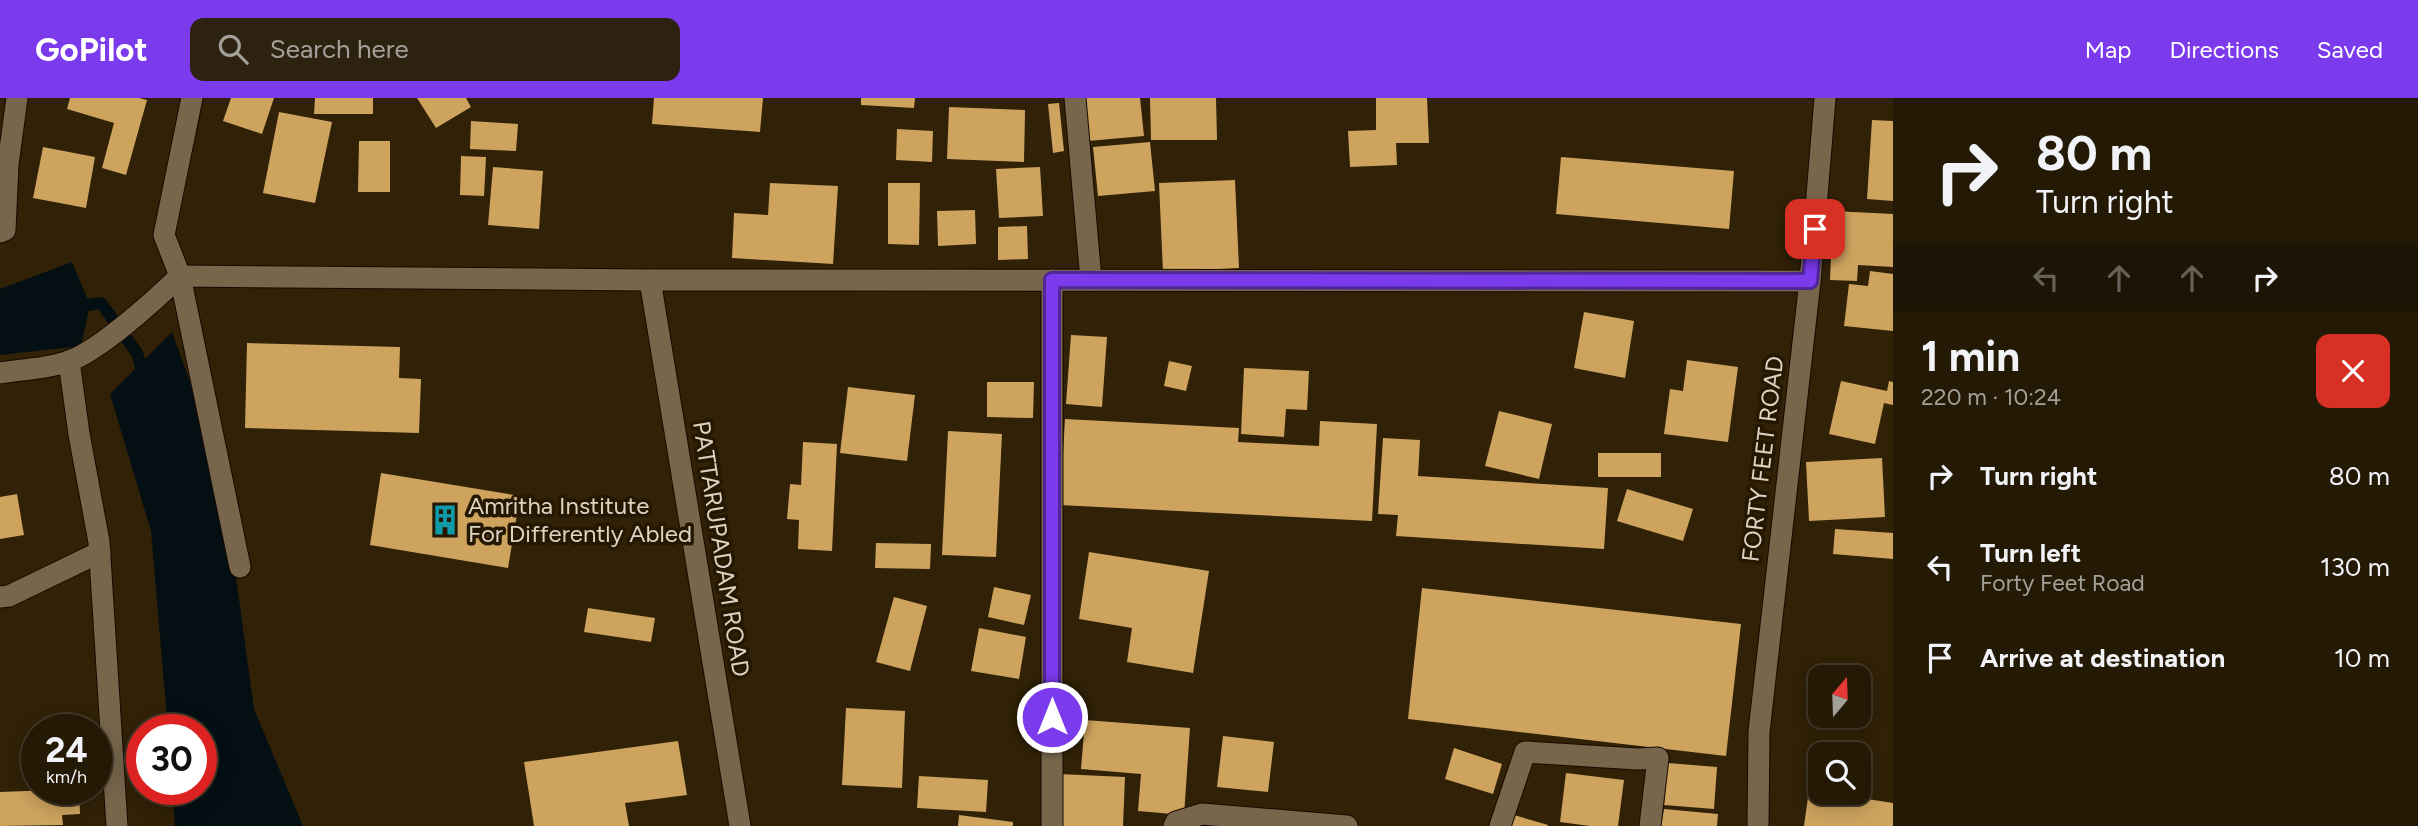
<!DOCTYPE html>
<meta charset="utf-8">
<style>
:root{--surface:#241905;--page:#2c220f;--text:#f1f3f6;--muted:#a3a09a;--line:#413827;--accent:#7c3aed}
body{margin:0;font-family:Figtree,sans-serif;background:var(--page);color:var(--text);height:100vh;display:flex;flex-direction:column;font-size:26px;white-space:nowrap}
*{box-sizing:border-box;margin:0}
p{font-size:23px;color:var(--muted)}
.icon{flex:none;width:38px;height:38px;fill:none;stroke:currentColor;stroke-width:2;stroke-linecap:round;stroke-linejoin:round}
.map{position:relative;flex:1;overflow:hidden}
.details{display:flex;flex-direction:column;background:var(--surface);width:525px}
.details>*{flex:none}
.hud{background:#241905;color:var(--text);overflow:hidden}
.needle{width:46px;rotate:19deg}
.buttons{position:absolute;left:1808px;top:567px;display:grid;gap:14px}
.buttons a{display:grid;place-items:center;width:63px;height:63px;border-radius:14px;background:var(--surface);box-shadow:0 4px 18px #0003,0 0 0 2px var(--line);font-size:35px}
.speed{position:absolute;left:21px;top:616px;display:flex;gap:14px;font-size:35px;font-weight:700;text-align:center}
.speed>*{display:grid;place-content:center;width:91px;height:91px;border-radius:50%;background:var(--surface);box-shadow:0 4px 18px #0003,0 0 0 2px var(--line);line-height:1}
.speed small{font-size:18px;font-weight:400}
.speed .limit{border:10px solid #d22;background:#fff;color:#111}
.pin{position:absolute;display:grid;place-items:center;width:60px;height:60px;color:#fff;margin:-30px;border-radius:14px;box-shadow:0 4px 10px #0006}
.me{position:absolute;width:77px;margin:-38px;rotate:0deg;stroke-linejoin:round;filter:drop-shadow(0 0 5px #0008)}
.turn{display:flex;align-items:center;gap:24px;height:147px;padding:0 28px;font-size:32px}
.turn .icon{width:91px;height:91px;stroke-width:2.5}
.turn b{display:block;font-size:49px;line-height:60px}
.lanes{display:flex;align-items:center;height:66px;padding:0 28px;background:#0003;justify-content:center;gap:35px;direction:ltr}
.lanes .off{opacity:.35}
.round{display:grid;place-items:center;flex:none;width:74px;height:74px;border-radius:14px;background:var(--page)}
.overview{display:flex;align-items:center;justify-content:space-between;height:119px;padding:0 28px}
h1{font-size:42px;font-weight:700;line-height:52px}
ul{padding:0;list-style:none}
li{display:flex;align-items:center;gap:21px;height:91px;padding:0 28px}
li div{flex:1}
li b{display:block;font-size:26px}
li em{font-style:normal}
header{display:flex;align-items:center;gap:42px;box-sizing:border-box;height:98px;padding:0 35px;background:var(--accent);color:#fff}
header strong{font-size:33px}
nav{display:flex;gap:38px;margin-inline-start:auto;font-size:24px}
.search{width:490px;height:63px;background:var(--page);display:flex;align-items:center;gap:18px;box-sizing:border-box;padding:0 24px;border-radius:14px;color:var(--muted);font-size:26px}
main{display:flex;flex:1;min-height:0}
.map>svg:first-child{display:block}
.water{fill:#040f14}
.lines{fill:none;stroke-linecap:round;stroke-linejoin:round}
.stream{stroke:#040f14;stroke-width:12}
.building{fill:#cda35e}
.street-casing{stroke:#170a00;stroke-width:23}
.secondary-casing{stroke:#170a00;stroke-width:23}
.street{stroke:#77664c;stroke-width:21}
.secondary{stroke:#77664c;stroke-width:21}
.route-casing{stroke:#51269a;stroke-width:18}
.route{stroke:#7c3aed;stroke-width:12}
.labels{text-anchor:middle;stroke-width:7;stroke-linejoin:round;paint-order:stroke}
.street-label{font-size:24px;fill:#dcd3c4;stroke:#261800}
.poi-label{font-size:24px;fill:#dcd3c4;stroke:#261800;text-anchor:start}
</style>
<header>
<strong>GoPilot</strong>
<div class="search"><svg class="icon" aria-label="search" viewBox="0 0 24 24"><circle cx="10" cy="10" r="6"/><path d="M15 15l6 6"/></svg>Search here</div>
<nav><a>Map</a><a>Directions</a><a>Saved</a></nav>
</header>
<main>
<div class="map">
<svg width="1893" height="728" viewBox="0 0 1893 728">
<rect width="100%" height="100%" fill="#302107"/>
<g class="water">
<polygon points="72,164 90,207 81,248 0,257 0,191"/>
<polygon points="172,234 221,370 254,611 303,728 175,728 172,691 201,691 201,632 168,632 151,433 110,296"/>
</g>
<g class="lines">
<polyline class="stream" points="76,209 101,205 137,255 145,282"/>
</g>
<g class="building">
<polygon points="70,0 139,0 147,2 126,77 102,70 114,25 67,11"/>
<polygon points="231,0 274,0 262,36 223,23"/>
<polygon points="315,0 373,0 373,16 314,16"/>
<polygon points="417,0 466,0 471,9 436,30"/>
<polygon points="654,0 763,0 760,34 652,26"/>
<polygon points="861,0 915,0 914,10 861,7"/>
<polygon points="1083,0 1140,0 1144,38 1088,43"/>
<polygon points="1150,0 1216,0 1217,42 1151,42"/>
<polygon points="1376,0 1427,0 1429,45 1396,45 1397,67 1350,69 1348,33 1376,32"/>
<polygon points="1059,5 1064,53 1053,55 1048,6"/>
<polygon points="949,9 1025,12 1024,64 947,61"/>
<polygon points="279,14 332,24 315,105 263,95"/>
<polygon points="1872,22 1893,23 1893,103 1867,101"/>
<polygon points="471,23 518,26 516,53 470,51"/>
<polygon points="897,31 933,33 932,64 896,62"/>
<polygon points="359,43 390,43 390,94 358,94"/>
<polygon points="1150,44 1155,93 1098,98 1093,49"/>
<polygon points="43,49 95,59 86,110 33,100"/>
<polygon points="461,58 486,59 484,98 460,97"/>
<polygon points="1561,59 1734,73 1729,131 1556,116"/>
<polygon points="493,69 543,73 539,131 488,127"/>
<polygon points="1040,69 1043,118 999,120 996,71"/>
<polygon points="1235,82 1239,170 1163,174 1159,85"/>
<polygon points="770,85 838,88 833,166 732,160 734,115 768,117"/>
<polygon points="888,85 920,85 919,147 888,146"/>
<polygon points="975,112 976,146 938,148 937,113"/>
<polygon points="1833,113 1893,116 1893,169 1858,167 1857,183 1830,182"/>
<polygon points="1027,128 1028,161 998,162 998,129"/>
<polygon points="1870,173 1893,176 1893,233 1844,228 1849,186 1868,188"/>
<polygon points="1584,214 1634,223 1625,280 1574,270"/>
<polygon points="1071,237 1107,239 1102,309 1066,306"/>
<polygon points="247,245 400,249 399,280 421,281 419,335 245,330"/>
<polygon points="1687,262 1738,269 1728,344 1664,336 1670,291 1683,293"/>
<polygon points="1169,263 1192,268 1186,293 1164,288"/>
<polygon points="1244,270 1309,273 1307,312 1286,311 1284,339 1241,336"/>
<polygon points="1841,283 1887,293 1889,283 1893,284 1893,307 1884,305 1875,346 1829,336"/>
<polygon points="987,284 1034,284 1033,320 987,319"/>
<polygon points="848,289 915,297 907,363 840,355"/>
<polygon points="1499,313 1552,326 1539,381 1485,368"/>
<polygon points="1065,321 1239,330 1238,344 1319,348 1320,323 1377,326 1372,423 1060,407"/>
<polygon points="948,333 1002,336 996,459 942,457"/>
<polygon points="1383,340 1420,342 1418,378 1608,390 1604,451 1396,438 1398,417 1378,416"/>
<polygon points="803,344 837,346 832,453 798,451 799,422 787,421 790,386 801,387"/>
<rect x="1598" y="355" width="63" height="24"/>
<polygon points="1882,360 1885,419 1809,423 1806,364"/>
<polygon points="381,375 520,398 508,470 370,447"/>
<polygon points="1627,391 1693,411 1683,443 1617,423"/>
<polygon points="17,396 24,437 0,441 0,399"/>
<polygon points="1835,431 1893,435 1893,461 1833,456"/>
<polygon points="876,445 931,446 930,471 875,470"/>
<polygon points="1089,454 1209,473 1193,575 1127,564 1132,530 1079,521"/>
<polygon points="994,489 1031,497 1024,527 988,519"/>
<polygon points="1422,490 1741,526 1726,658 1408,621"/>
<polygon points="894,499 927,508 910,573 876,564"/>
<polygon points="588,510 655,520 651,544 584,534"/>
<polygon points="979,530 1026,539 1019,581 971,573"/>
<polygon points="846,610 905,613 902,690 842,687"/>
<polygon points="1085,622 1190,630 1184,717 1138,713 1141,676 1081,671"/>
<polygon points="1223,638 1274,644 1268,694 1217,689"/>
<polygon points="678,643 687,697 625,705 629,728 534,728 524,664"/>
<polygon points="1454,650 1502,666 1493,696 1445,681"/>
<polygon points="1668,665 1717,669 1714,711 1664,707"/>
<polygon points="1566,675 1624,682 1618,728 1590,728 1560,724"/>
<polygon points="1059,676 1125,679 1123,728 1057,728"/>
<polygon points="919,678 988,682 986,714 917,710"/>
<polygon points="79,691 80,716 62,717 63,727 0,728 0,694"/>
<polygon points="1809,692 1893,705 1893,728 1804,728"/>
<polygon points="1664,711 1718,716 1717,728 1661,728"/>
<polygon points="959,717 1013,724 1013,728 958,728"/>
<polygon points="1514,717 1548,727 1548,728 1511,728"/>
</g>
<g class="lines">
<g class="street-casing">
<g id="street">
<polyline points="192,0 164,137 180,178 240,469"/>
<polyline points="1075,0 1091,182"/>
<polyline points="0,134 5,132 8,66 17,0"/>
<polyline points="650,182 740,728"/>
<polyline points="1052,182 1052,728"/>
<polyline points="69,263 79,336 99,444 117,728"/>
<path d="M0,275c22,-4 48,-4 69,-12 30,-10 87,-62 111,-85l470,4 1160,1"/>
<polyline points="0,499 9,498 100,454"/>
<polyline points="1174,728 1176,724 1202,716 1347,728"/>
<polyline points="1500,728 1525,654 1637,661 1658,660 1650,728"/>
</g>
</g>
<g class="secondary-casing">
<polyline id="secondary" points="1758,728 1759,634 1810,183 1825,0"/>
</g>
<use href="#street" class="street"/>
<use href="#secondary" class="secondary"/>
</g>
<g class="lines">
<g class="route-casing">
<polyline id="route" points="1052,619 1052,182 1810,183 1815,131"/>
</g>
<use href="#route" class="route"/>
</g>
<defs>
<g id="building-bare" transform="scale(2.415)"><path d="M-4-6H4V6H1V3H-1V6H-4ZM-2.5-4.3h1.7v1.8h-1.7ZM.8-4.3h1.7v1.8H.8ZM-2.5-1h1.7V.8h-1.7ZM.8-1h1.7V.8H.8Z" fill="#0f9aa8" stroke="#261800" stroke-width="2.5" paint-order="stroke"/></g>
</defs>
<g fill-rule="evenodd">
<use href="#building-bare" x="445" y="422"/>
</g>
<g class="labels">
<g class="street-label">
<text transform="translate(1763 361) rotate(-83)" y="8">FORTY FEET ROAD</text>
<text transform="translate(721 451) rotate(81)" y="8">PATTARUPADAM ROAD</text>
</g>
<g class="poi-label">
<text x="468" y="416">Amritha Institute<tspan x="468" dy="28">For Differently Abled</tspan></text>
</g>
</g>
</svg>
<div class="buttons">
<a><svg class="needle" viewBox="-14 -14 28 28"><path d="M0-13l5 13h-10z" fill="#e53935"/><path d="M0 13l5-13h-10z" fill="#a3a09a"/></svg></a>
<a><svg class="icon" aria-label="search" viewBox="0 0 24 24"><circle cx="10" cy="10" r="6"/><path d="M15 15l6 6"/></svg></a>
</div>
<div class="speed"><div>24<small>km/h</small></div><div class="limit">30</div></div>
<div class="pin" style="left:1815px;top:131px;background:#d93025"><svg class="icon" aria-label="arrive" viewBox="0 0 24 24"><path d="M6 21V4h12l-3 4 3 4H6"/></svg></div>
<svg class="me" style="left:1052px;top:619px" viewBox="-20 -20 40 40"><circle r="17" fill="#7c3aed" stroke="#fff" stroke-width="3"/><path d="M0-11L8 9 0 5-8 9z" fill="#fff"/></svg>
</div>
<section class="details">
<div class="hud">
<div class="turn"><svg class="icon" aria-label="right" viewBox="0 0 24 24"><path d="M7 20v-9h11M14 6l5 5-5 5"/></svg><div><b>80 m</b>Turn right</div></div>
<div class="lanes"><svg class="icon off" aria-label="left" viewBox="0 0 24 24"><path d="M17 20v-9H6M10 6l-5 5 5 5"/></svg><svg class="icon off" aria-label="ahead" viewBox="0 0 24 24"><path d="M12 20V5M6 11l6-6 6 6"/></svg><svg class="icon off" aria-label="ahead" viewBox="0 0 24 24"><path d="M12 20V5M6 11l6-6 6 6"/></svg><svg class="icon" aria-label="right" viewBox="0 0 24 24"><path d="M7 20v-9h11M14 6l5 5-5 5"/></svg></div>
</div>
<div class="overview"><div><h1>1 min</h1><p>220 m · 10:24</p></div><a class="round" style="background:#d93025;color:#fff"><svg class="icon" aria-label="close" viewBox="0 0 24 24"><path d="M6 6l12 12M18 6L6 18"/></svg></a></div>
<ul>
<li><svg class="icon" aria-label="right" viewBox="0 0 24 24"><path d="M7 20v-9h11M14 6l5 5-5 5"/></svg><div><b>Turn right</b></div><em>80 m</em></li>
<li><svg class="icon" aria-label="left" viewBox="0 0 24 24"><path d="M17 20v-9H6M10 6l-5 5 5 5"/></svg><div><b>Turn left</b><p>Forty Feet Road</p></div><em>130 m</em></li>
<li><svg class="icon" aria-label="arrive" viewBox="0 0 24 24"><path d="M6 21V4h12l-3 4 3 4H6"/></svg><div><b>Arrive at destination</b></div><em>10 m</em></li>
</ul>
</section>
</main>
